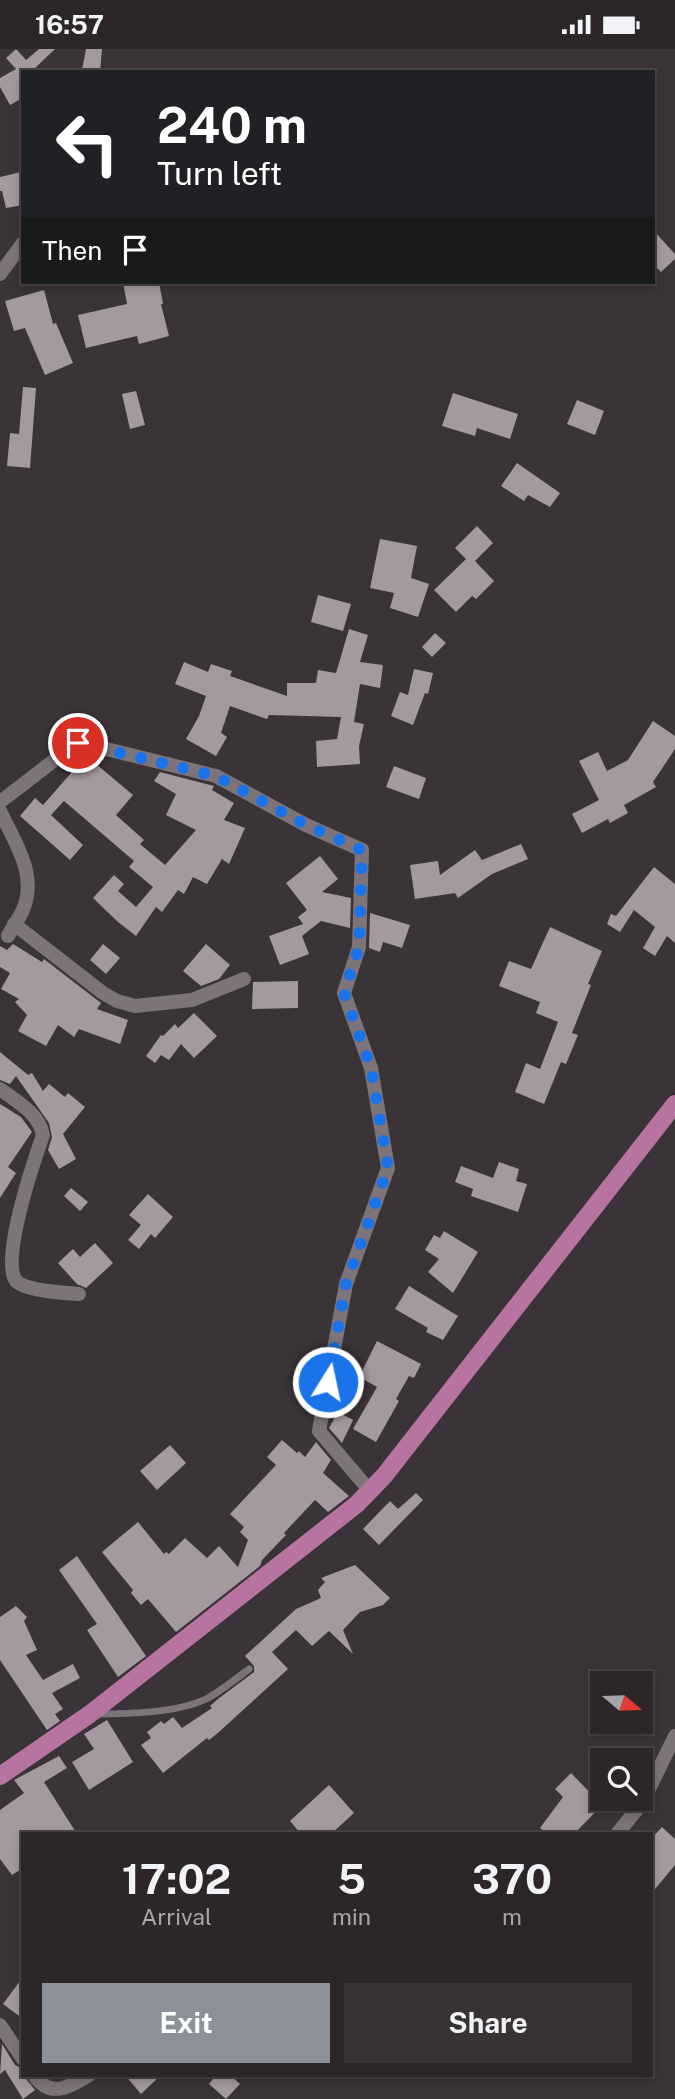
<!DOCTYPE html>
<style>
:root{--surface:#2c2629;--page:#383235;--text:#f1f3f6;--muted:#a6a5a8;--line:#484346;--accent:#8c9099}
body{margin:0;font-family:"Public Sans",sans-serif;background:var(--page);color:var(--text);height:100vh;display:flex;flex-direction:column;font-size:26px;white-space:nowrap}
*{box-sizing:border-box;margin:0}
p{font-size:23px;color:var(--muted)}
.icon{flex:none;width:38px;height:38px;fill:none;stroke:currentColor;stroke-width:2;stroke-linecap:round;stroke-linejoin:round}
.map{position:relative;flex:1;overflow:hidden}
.sheet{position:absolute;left:21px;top:1783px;width:632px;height:245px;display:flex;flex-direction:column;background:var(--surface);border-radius:0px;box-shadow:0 4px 10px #0003,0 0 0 2px var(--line)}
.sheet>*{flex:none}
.guide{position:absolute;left:21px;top:21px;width:634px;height:214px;border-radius:0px;box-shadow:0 4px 10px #0003,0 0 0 2px var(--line);background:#202124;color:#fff;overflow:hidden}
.needle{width:46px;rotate:109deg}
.controls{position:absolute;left:590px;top:1622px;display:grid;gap:14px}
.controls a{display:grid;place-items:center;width:63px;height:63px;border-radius:0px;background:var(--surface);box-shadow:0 4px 10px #0003,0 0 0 2px var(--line);font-size:35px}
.pin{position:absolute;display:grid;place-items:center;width:60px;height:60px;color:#fff;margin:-30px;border:4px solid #fff;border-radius:50%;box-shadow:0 2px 7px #0007}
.me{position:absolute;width:77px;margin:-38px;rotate:10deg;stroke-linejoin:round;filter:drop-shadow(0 0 5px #0008)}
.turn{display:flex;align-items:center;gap:24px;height:147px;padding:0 21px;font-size:32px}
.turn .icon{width:91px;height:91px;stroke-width:2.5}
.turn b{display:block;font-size:49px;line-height:60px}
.then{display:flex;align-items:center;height:66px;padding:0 21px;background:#0003;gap:14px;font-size:26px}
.eta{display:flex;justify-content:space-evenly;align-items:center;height:119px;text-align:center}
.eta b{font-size:42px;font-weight:700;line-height:49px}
.action{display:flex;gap:14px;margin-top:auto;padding:14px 21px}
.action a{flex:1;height:80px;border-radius:0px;background:var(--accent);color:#fff;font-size:28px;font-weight:700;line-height:80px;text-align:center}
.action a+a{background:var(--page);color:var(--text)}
.status{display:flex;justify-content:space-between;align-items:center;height:49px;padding:0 35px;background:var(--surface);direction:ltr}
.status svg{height:19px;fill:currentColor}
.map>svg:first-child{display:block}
.building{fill:#a3999f}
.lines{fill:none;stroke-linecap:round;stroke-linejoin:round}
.lane{stroke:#7d7479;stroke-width:7}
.street{stroke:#7d7479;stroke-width:14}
.primary{stroke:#b874a0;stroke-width:18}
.route{stroke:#1a73e8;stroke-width:12;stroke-dasharray:0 21.6}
</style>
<div class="status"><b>16:57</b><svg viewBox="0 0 49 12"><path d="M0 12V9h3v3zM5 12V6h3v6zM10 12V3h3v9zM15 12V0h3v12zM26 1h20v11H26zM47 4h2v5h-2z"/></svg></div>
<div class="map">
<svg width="675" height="2050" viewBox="0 0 675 2050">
<rect width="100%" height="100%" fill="#3a3337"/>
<g class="building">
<polygon points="16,0 26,11 39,0 55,0 34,20 37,23 23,23 23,49 10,56 0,38 0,29 16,20 6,9"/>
<polygon points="86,0 102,0 100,23 82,21"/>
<polygon points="21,123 23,156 6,159 2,142 0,142 0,128"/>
<polygon points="653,181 675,205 675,210 661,223 653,215"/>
<polygon points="123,233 159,233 163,255 161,255 169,287 139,295 137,287 86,299 78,266 127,255"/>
<polygon points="44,241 53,275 56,274 73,314 45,326 25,279 14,282 5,252"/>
<polygon points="23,338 36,339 30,419 7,417 10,384 19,385"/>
<polygon points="136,342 145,376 130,380 122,345"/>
<polygon points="453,344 518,365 510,390 477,379 475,387 442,377"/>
<polygon points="577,351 604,362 595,386 567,375"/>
<polygon points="517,414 560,444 550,458 528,446 524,452 501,437"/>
<polygon points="477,477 493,494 475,512 494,532 476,550 472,547 456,563 434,541 466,510 455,499"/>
<polygon points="380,490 417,497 411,529 429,535 418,568 390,559 394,544 370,539"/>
<polygon points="318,546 351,555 343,582 311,573"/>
<polygon points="349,580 368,586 360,613 383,616 380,639 360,635 354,673 364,675 359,697 360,715 317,718 316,692 337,690 341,668 269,666 267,670 230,657 221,684 227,688 216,707 186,690 199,667 206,647 175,635 184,613 208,623 211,615 232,622 230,627 287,647 287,634 316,634 318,621 336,624"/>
<polygon points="435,584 446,594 432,608 422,598"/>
<polygon points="414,620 433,624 428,645 425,644 413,676 391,667 400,643 408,646"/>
<polygon points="653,672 675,687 675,700 653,733 656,738 624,756 628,764 610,774 608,770 582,784 572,765 599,751 579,712 598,703 607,722 628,711"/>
<polygon points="83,704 133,746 116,766 144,791 140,795 165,816 196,781 166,766 176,745 154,732 160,723 214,737 212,741 234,754 224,771 245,779 229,815 222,810 207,835 193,828 184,845 178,841 162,863 156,858 136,887 118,873 93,849 114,826 124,835 118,842 136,858 153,838 129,818 134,812 64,752 51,766 83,796 70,811 20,767 35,749 43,756 72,723 69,721"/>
<polygon points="394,717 426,729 419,750 386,738"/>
<polygon points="521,795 528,810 492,825 458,849 455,844 415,850 410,816 438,812 440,826 475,801 482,811"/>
<polygon points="320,807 338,830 322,843 351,849 350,879 321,872 302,887 309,905 280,916 269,887 303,875 298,868 307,861 286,834"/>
<polygon points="654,818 675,835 675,894 667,887 655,907 643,899 655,878 634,861 620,883 607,875 611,865 616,867"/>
<polygon points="370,864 410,876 402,899 383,893 380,903 369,899"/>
<polygon points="550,878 602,902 588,935 591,936 572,984 578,986 566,1015 561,1013 544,1055 515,1043 526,1014 540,1020 558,973 536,964 540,953 499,937 509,912 531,920"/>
<polygon points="13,895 42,913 44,910 101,954 97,960 128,971 120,995 79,980 74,988 58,976 46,997 18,982 27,966 15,953 19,950 1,940 10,924 0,918 0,897 7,901"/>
<polygon points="103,895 120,909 106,925 90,911"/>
<polygon points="206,895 230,916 219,930 201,937 183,922"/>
<polygon points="298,932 298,959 252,960 253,933"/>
<polygon points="194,964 217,987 194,1009 181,995 169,1011 161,1006 155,1014 146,1007 161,986 163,987 175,975 178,979"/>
<polygon points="0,1003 28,1026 32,1024 43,1042 49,1035 65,1048 68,1044 85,1058 63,1085 76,1110 59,1120 48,1101 52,1088 49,1074 16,1027 10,1035 0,1031"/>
<polygon points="0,1055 21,1068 32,1083 8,1118 16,1124 0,1149"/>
<polygon points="499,1113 519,1120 516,1132 527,1135 518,1163 471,1147 473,1140 455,1133 461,1117 493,1129"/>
<polygon points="71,1139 88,1153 80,1162 64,1147"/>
<polygon points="148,1145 173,1168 155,1189 151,1185 139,1200 128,1191 141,1176 129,1166"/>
<polygon points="444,1182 478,1203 453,1244 428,1223 439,1210 425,1201 434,1186 440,1189"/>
<polygon points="95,1194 113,1214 86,1239 77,1235 58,1214 73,1200 80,1208"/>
<polygon points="409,1237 458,1267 443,1291 426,1283 428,1279 395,1260"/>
<polygon points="377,1292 421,1315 414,1329 409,1327 396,1350 399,1352 376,1393 353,1380 377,1338 359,1328"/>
<polygon points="338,1363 353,1371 342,1394 329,1379"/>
<polygon points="282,1391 297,1404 299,1402 305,1408 316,1393 331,1411 323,1424 349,1447 328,1463 315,1451 284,1484 286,1486 262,1511 260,1517 176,1583 148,1550 141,1556 131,1544 133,1541 102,1503 138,1473 164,1505 166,1503 169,1505 185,1489 207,1509 219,1497 238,1518 248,1491 240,1483 244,1478 230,1465 276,1416 267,1408"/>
<polygon points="170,1396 186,1414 157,1441 140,1422"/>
<polygon points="416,1444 423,1451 379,1496 363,1480 390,1452 398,1460"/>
<polygon points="77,1507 146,1607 118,1628 87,1581 97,1575 59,1521"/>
<polygon points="355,1516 390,1549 383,1556 360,1563 343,1581 353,1605 329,1582 312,1597 296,1581 272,1603 288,1620 219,1683 209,1691 207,1689 163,1724 141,1696 151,1689 147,1683 161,1672 164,1675 173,1668 182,1679 212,1659 210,1657 218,1650 254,1623 254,1617 245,1607 296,1560 321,1549 318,1541 325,1533 321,1529"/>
<polygon points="16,1557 27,1568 24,1572 37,1601 26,1606 43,1631 73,1615 80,1629 52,1644 63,1660 55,1665 60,1672 47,1681 0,1611 0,1568"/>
<polygon points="107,1671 133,1713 89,1741 72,1713 94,1700 84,1685"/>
<polygon points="59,1707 67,1719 44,1733 77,1785 23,1785 23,1819 12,1826 0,1810 0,1761 24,1744 14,1731"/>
<polygon points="571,1724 602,1756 574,1785 549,1785 540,1779 563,1748 555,1740"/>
<polygon points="329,1736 354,1764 331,1785 301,1785 290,1772"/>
<polygon points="662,1778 675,1790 675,1816 651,1845 651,1790"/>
<polygon points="23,1928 23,1970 3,1955"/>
<polygon points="2,1995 15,2016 23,2020 23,2026 35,2041 23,2050 5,2021 0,2025"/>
<polygon points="125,2026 161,2026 141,2045"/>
<polygon points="216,2026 230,2026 240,2035 226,2050 209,2035"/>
</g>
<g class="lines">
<path class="lane" d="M95,1665c33,0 84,-1 113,-16 14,-8 28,-19 41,-29"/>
<g class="street">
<polyline points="0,225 23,194"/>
<polyline points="0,753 78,693 216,727 306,776 362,801 359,898 344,944 371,1019 388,1119 346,1235 319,1382 370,1442"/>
<path d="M0,762c15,32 39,65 22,101 -4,8 -10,16 -14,24"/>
<polyline points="14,875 103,944 117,952 135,957 192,951 244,930"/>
<path d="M0,1040c17,13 39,24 43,46 -9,26 -43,125 -27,146 10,10 49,12 63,13"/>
<polyline points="617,1785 642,1754 675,1687"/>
<polyline points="0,1976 23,2010"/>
<path d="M34,2026c16,24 36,12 55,0"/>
</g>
<polyline class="primary" points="0,1727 90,1665 357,1455 384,1427 675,1055"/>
</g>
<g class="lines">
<polyline class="route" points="78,694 216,727 306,776 362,801 359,898 344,944 371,1019 388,1119 346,1235 328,1333"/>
</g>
</svg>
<div class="controls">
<a><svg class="needle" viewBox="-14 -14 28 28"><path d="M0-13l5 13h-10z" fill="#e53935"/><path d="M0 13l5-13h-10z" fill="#a6a5a8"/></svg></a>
<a><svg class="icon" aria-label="search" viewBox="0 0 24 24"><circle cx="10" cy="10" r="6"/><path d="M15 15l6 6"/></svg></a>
</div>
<div class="pin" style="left:78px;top:694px;background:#d93025"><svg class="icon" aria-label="arrive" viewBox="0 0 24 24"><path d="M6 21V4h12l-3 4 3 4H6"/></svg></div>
<svg class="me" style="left:328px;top:1333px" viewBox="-20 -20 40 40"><circle r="17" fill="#1a73e8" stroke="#fff" stroke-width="3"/><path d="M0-11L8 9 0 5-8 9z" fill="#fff"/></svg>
<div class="guide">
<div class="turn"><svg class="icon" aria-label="left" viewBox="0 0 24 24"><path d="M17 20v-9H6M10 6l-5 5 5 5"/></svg><div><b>240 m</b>Turn left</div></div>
<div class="then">Then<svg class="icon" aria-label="arrive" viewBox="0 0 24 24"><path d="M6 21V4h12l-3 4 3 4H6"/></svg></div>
</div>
<section class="sheet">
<div class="eta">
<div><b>17:02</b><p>Arrival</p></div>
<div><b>5</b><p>min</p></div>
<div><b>370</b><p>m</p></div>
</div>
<div class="action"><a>Exit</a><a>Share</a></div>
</section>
</div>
